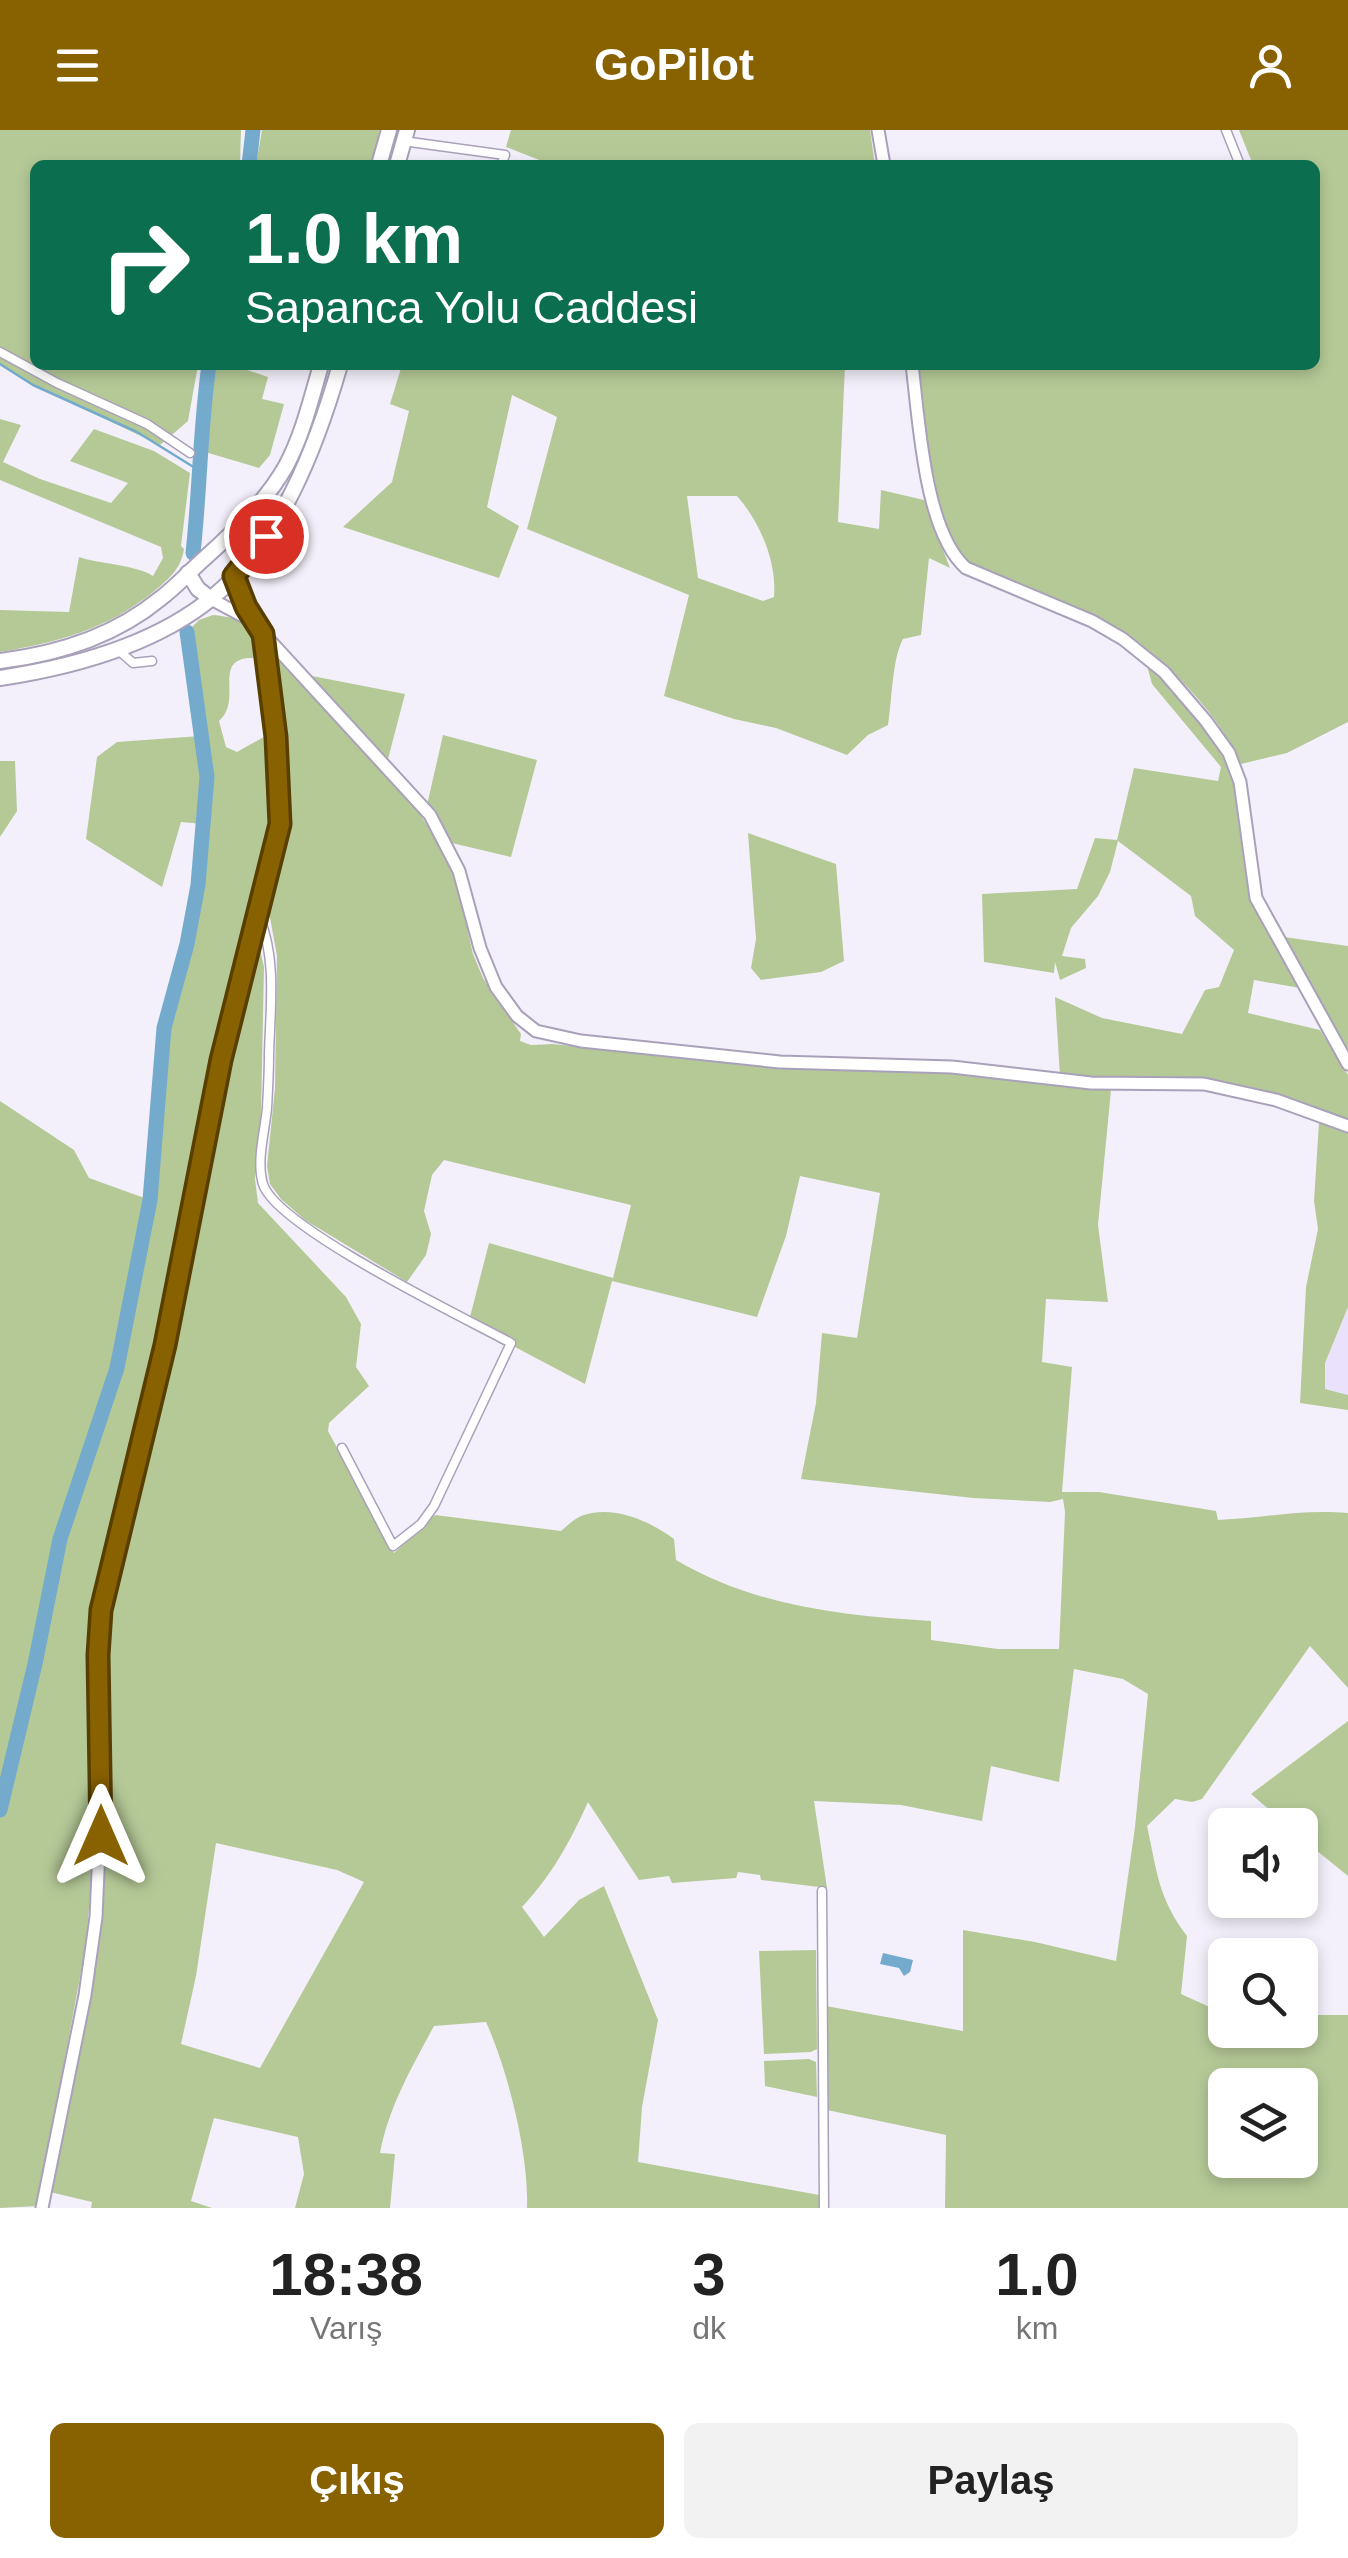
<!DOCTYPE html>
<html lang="tr">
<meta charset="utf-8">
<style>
:root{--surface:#fff;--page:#f2f2f2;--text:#222;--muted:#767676;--accent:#886100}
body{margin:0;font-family:Arial,sans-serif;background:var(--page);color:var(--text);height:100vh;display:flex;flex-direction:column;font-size:38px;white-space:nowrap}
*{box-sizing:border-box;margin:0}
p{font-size:32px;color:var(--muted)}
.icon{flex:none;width:55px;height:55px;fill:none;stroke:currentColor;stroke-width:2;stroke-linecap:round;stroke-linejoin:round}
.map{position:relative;height:2078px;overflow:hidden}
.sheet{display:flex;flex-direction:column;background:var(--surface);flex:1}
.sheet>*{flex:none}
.top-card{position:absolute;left:30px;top:30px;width:1290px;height:210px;border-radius:15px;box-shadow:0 5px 15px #0003;background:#0b6e4f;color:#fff;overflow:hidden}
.controls{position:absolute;left:1208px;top:1678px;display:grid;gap:20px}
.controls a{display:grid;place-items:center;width:110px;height:110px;border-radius:15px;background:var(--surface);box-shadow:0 5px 15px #0003;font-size:50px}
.pin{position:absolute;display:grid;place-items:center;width:85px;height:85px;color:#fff;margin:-42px;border:5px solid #fff;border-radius:50%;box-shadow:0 2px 10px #0007}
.me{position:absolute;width:110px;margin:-55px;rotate:0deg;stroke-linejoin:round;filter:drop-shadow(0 0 8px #0008)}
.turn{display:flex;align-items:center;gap:35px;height:210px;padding:0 50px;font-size:45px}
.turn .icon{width:130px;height:130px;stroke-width:2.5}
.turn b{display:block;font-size:70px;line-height:85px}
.eta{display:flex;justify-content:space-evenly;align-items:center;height:170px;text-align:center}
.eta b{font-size:60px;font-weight:700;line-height:70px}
.button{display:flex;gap:20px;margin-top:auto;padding:20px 50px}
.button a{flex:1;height:115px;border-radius:15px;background:var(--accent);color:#fff;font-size:40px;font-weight:700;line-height:115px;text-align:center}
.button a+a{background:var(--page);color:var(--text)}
header{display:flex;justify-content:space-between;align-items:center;height:130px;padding:0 50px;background:var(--accent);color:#fff;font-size:45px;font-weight:700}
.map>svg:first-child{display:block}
.built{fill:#eae2fd}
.green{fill:#b5c997;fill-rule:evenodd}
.water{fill:#74abcd}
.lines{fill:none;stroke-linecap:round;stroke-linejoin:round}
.stream{stroke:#74abcd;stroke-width:2.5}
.river{stroke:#74abcd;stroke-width:15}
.street-casing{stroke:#a9a1ba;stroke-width:11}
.secondary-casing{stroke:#a9a1ba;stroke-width:15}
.highway-casing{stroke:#a9a1ba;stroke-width:18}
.street{stroke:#fff;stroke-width:8}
.secondary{stroke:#fff;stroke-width:11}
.highway{stroke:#fff;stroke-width:14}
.route-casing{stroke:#583f00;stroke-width:25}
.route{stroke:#886100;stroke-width:18}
</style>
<header><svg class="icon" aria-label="menu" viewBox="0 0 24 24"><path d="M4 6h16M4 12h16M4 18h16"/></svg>GoPilot<svg class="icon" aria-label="person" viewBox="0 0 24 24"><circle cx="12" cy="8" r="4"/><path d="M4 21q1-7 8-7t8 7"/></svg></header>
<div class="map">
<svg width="1348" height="2078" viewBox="0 0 1348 2078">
<rect width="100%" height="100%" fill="#f4f0fb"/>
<polygon class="built" points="1348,1177 1348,1265 1325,1259 1325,1233"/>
<g class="green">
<polygon points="0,0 241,0 240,35 35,35 35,235 198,235 188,291 160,315 33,255 0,234"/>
<polygon points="262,0 380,0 371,35 256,35"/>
<polygon points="511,0 870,0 875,35 552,35 506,17"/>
<path d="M1239,0h109v592l-61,31 -46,11c-27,-61 -97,-127 -157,-153 -32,-14 -96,-30 -119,-53 -33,-33 -41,-147 -47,-193h397v-200h-62z"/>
<polygon points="216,235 232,235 268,247 262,269 284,274 270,325 259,338 205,322"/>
<path d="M402,235h443l-7,157 41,7 2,-39 43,10 26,68 -21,-10 -8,77 -18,4c-11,20 -11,62 -15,86l-20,10 -21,20 -71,-27 -42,-9 -70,-23 25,-101 -162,-66 30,-112 -45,-22 -25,112 32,19 -20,52 -156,-51 49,-45 17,-71 -19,-7zM687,366h50c23,26 40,66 37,101l-11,4 -65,-23z"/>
<path d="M0,289l21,6 -18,37 37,17 71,24 17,-20 -58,-22 24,-32 60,22 36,22 -9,73 3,3c-3,20 -15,30 -31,43 -45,37 -97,51 -153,60v-42l69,2 10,-55c21,7 58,8 74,19l10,-18 -2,-11 -161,-67z"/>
<path d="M213,485c34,3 37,11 47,43 -53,-4 -15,40 -41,63l7,26 11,5 32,-18 8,89 -49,174 -71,358 -61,243 -5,81 6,132 -11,133 -48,262 -38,2v-1107l74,49 15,28 61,22 14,-172 23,-84 11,-59 5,-61 -22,-2 -19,65 -76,-48 11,-82 20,-15 83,-6 -13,-104 12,-12z"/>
<path d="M277,529l138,148 28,42 13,31 17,74 10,24 38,56 -1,7 11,4 22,-1 223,24 164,4 171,18 -13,135 10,77 -62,-3 -4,63 30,5 -10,125h37l117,19 2,9c47,-2 81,-11 130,-7v175l-38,-42 -108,153 -10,3 -17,-3 -28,27c10,45 11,72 40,110l-6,58 44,20v16h75v-15h48v193h-403l1,-73 -119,-25 -1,-104 137,25v-101l72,12 81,19 19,-134 13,-133 -25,-15 -49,-10 -15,113 -68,-16 -9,55 -81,-16 -87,-4 13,87 -66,-8 -1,-5 -22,-3 -2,6 -64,5 -3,-7 -30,4 -51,-78c-18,40 -36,73 -66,105l22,30 35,-37 25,-14 54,134 -16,87 -4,55 181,33v13h-292c2,-54 -19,-137 -41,-186l-52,4c-22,41 -45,80 -54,127l15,1 -5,54h-95l9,-34 -6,-37 -84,-19 -23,83 21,7h-121l1,-6 -42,-10c20,-100 47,-200 54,-301 6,-86 0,-173 0,-259l4,-25 129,-596 20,-74 7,30 -3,147 -6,65 3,24 88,94 15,27 -5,43 13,19 -40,37 -1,8 66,122 41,-38 126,16c6,-5 13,-12 20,-15 31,-12 69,5 93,23l2,21c78,46 167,56 255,61v19l67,9h61l6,-137 -2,-13 -13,3 -77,-4 -172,-19 15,-76 6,-70 35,5 23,-145 -80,-17 -14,60 -29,81 -145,-36 -27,103 -70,-37 1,-5 -46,-25 19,-74 124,35 18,-73 -187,-45 -12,15 -8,36 7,23 -5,21 -19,27 -102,-62 -24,-21 -11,-15 -3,-18 8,-78 2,-132 -8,-44 1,-18 16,-72 -14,-162zM216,1713l121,27 27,12 -104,186 -79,-24 15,-68zM1225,1955h75v75h-75z"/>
<polygon points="1146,532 1197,587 1231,640 1249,768 1300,858 1254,850 1248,883 1320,900 1348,945 1348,990 1246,956 1196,949 1060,946 1055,867 1102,888 1182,904 1205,860 1219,857 1234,820 1195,786 1191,766 1118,711 1110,742 1098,766 1071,798 1062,826 1085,829 1086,838 1060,850 1055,832 1054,843 984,832 982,764 1077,759 1095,708 1117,710 1134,638 1218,651 1221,637 1152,554"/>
<polygon points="312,546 405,564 388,629"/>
<polygon points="443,605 537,630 511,727 452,713 427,675"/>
<polygon points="0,631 15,631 17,681 0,707"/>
<polygon points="748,703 836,734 844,831 821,842 761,850 751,838 756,809"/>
<polygon points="1284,807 1348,816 1348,924"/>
<polygon points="1319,992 1348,1002 1348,1177 1325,1233 1325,1259 1348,1265 1348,1280 1300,1273 1306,1157 1318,1099 1314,1071"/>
<polygon points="1348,1591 1348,1746 1300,1707 1300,1695 1287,1695 1251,1664"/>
<polygon points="816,1820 817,1919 811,1922 764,1924 759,1821"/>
<polygon points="809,1929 816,1932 817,1967 765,1956 764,1931"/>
</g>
<polygon class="water" points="883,1823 913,1830 910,1842 904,1846 899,1838 880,1834"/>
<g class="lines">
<polyline class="stream" points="0,234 33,255 137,302 200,341"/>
<g class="river">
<polyline points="249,35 253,0"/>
<path d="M193,423c7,-63 7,-125 16,-188"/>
<polyline points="0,1680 35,1534 60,1409 117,1238 150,1070 164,898 187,814 198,755 207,647 187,502"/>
</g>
<g class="street-casing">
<g id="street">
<polyline points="1226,0 1240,35"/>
<polyline points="403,11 505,25 501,35"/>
<polyline points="0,222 57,253 147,294 190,323"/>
<polyline points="116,518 133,533 152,531"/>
<path d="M260,789c17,42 10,91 9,136 0,17 -1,35 -2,53 -2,23 -11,53 -4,76 13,43 202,134 248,159l-77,163 -13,18 -28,22 -51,-98"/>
<polyline points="822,1761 824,2078"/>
</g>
</g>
<g class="secondary-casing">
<g id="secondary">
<polyline points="878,0 884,35"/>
<path d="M912,235c7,54 12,166 54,203l126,53 31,18 41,33 42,49 23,32 11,29 16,116 92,166"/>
<polyline points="234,446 246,477 263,503 430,685 459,741 480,818 496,857 517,886 536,901 581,911 780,932 952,937 1091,953 1204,954 1276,970 1348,996"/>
<polyline points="211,469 252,491"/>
<path d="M42,2078l43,-213 11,-78 5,-113 -3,-149 3,-45 49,-194 71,-356 57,-220c9,-67 -7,-140 -15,-207"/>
</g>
</g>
<g class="highway-casing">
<g id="highway">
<polyline points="379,35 389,0"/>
<polyline points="397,35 407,0"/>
<polyline points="188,443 198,459 211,469"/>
<path d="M0,531c58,-7 115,-25 161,-63 16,-12 30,-28 45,-41 30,-27 60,-56 80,-91 17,-32 25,-67 35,-101"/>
<path d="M0,548c73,-11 155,-33 213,-81 68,-57 103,-149 127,-232"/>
</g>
</g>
<use href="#street" class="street"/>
<use href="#secondary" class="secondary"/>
<use href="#highway" class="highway"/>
</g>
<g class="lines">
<g class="route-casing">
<polyline id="route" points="101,1706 98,1525 101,1480 165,1215 221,930 280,694 276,607 263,504 246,477 234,446 266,406"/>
</g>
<use href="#route" class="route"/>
</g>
</svg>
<div class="controls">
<a><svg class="icon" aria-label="sound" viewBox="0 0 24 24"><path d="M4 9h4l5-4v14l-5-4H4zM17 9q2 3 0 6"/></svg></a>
<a><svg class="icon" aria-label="search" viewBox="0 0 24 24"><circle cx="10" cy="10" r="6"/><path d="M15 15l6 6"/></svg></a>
<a><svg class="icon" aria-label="layers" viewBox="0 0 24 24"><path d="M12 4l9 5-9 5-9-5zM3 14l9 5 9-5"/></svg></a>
</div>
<div class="pin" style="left:266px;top:406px;background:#d93025"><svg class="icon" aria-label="arrive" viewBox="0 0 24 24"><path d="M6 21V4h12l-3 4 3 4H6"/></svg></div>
<svg class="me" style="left:101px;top:1706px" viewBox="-20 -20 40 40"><path d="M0-17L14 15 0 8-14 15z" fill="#886100" stroke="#fff" stroke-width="4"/></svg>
<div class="top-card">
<div class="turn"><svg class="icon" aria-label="right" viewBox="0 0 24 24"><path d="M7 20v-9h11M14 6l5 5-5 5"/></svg><div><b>1.0 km</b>Sapanca Yolu Caddesi</div></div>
</div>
</div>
<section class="sheet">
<div class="eta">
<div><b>18:38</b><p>Varış</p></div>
<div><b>3</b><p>dk</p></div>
<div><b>1.0</b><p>km</p></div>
</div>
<div class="button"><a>Çıkış</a><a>Paylaş</a></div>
</section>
